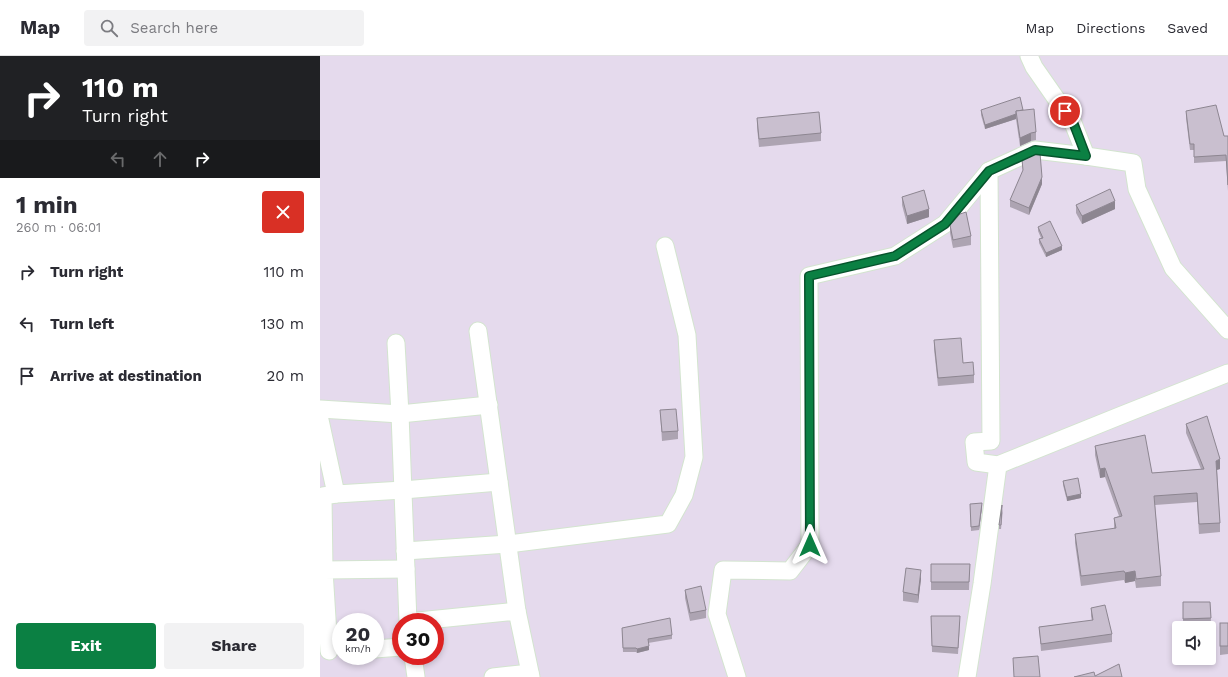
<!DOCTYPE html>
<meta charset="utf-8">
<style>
:root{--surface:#fff;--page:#f2f2f3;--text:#2b2b33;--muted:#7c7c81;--line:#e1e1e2;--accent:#0b8043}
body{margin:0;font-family:"Work Sans",sans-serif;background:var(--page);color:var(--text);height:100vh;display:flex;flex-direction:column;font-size:15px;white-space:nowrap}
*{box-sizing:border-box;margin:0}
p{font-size:13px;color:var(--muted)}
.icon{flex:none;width:22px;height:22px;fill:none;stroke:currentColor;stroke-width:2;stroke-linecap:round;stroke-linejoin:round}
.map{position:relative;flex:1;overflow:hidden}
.side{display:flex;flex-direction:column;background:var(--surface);width:320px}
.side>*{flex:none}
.top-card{background:#202124;color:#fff;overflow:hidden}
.tools{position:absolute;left:852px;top:565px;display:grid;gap:8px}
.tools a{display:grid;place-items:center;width:44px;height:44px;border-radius:4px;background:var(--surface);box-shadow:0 2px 6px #0003;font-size:20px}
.speed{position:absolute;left:12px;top:557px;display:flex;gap:8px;font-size:20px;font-weight:700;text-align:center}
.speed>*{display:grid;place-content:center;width:52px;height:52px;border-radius:50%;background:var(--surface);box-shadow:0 2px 6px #0003;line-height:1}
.speed small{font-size:10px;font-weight:400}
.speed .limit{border:6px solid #d22;background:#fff;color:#111}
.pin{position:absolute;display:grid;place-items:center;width:34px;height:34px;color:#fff;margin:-17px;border:2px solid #fff;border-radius:50%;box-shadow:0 1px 4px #0007}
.me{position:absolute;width:44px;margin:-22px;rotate:0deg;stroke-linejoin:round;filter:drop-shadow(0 0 3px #0008)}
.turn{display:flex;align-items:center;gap:14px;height:84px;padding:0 16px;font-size:18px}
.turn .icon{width:52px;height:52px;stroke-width:2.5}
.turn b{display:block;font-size:28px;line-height:34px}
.lanes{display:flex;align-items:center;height:38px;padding:0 16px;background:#0003;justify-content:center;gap:20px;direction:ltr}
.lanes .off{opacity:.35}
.round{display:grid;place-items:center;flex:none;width:42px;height:42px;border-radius:4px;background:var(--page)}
.headline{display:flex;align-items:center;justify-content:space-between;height:68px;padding:0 16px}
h1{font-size:24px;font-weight:700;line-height:30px}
.button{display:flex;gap:8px;margin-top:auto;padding:8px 16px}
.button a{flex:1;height:46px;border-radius:4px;background:var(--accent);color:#fff;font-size:16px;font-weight:700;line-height:46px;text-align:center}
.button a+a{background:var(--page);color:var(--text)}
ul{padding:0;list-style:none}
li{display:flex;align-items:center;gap:12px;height:52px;padding:0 16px}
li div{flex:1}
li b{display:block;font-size:15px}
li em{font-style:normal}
header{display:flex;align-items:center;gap:24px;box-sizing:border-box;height:56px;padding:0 20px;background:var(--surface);border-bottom:1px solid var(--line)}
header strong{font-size:19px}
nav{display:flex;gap:22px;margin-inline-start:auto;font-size:14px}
.search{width:280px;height:36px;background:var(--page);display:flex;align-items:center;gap:10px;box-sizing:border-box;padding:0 14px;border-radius:4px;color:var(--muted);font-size:15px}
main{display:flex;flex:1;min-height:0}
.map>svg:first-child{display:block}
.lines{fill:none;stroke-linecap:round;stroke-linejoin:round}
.minor-casing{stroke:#d3e4cf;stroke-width:19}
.minor{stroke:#fff;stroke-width:17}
.wall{fill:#ada4b2}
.shaded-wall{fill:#8d8691}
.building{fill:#c9bfcf;stroke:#8d8691}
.route-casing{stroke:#07532c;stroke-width:10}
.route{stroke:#0b8043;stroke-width:7}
</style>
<header>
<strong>Map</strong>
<div class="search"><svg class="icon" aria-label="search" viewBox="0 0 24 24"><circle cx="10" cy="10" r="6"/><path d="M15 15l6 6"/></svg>Search here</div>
<nav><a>Map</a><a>Directions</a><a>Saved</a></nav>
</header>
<main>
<section class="side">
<div class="top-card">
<div class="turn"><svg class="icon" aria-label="right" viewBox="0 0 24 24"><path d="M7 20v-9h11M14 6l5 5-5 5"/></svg><div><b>110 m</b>Turn right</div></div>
<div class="lanes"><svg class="icon off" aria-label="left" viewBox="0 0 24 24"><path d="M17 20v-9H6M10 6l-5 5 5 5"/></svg><svg class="icon off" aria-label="ahead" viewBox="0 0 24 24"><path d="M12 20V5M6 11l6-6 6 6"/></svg><svg class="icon" aria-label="right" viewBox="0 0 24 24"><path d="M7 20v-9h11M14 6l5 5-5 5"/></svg></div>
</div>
<div class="headline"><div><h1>1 min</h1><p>260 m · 06:01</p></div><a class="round" style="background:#d93025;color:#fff"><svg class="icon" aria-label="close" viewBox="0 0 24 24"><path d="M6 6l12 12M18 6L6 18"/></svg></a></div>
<ul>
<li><svg class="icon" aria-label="right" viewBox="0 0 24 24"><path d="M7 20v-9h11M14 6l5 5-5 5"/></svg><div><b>Turn right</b></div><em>110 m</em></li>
<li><svg class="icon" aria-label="left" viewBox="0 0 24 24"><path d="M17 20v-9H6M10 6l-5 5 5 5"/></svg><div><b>Turn left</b></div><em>130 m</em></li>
<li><svg class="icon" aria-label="arrive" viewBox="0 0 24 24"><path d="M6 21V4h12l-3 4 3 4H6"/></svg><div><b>Arrive at destination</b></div><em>20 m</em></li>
</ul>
<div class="button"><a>Exit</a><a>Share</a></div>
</section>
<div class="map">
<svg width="908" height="621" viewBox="0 0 908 621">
<rect width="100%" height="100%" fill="#e5daed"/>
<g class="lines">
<g class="minor-casing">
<g id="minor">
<polyline points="709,0 714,11 753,67 766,100 813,107 817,133 853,212 908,274"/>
<polyline points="766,100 715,94 669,115 671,385 654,386 656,406 678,409 802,359 908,317"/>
<polyline points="158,275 197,555"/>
<polyline points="76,287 80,358 88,566"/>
<polyline points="0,353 80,358 169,349"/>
<polyline points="0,364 16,438 3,440 4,514"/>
<polyline points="16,438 83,434 179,426"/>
<polyline points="85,495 188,488 348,468 364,439 374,401 367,279 345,190"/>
<polyline points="88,566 197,555 211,621"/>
<polyline points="55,593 81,591"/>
<polyline points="9,595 4,514 86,513"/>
<polyline points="93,600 96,621"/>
<polyline points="173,621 210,617"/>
<polyline points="417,621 397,558 403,514 470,515 490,489 489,220 575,200 625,168 669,115"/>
<polyline points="647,621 662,528 678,409"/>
</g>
</g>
<use href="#minor" class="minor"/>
</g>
<g class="wall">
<polygon points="661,54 703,54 716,76 716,84 711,85 700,90 696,63 665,73 661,59"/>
<polygon points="866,55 904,80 908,80 908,135 906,105 874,107 874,94 870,94 866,62"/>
<polygon points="437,62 501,77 501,85 439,91 437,71"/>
<polygon points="702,104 722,128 709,159 690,151 690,144 703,115"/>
<polygon points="582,141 609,161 587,168 582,149"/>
<polygon points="756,149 795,153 762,168 756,157"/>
<polygon points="630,169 651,180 651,189 633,192 630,177"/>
<polygon points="718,171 742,194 726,201 719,187 719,183 721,182 718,175"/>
<polygon points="614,284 643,307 654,319 654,327 618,330 614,293"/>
<polygon points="340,354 358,375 358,383 342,385"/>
<polygon points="866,368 900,413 897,414 900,467 900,476 879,478 877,446 835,449 841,520 841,530 816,532 815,525 805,527 804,524 761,530 755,487 755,478 794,473 794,462 799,460 785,421 780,422 775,399 775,390 832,417 881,413 866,377"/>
<polygon points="743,425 761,442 747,445 743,429"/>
<polygon points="650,448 662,451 659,474 651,475"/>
<polygon points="683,453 681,473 679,473 679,469"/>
<polygon points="611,508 650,508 649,534 611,534"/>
<polygon points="601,523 598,547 583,545 583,536"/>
<polygon points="365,534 386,554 386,562 370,565 365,542"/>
<polygon points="863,546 890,546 891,566 863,567"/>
<polygon points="771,552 792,578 792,586 721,595 719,571 772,565 771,560"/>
<polygon points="611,560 640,566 638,598 612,596"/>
<polygon points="900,567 908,567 908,598 900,599"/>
<polygon points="302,572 352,579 352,583 328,587 329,594 317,597 316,596 303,596"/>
</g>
<g class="shaded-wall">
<polygon points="696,58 696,63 665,73 665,69"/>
<polygon points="711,77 711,85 700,90 700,82"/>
<polygon points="722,121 722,128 709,159 709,152"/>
<polygon points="795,145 795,153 762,168 762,160"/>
<polygon points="609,153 609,161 587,168 587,160"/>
<polygon points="742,190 742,194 726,201 726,197"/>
<polygon points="900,403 900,413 896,414 896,405"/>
<polygon points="785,412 785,421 780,422 780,413"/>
<polygon points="761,438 761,442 747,445 747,441"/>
<polygon points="662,447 662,451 659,474 659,470"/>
<polygon points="601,514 601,523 598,547 598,539"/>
<polygon points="815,515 815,525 805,527 805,517"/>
<polygon points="329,590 329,594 317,597 317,593"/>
</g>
<g class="building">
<polygon points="700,41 703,54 696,55 696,58 665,69 661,54"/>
<polygon points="896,49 904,80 908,80 908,129 906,99 874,101 874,88 870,88 866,55"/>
<polygon points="714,53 716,76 711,77 700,82 696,55"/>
<polygon points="499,56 501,77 439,83 437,62"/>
<polygon points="717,97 720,97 722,121 709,152 690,144 703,114 702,104"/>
<polygon points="790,133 795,145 762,160 756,149"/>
<polygon points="604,134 609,153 587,160 582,141"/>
<polygon points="646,156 651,180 633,184 630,169 640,158"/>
<polygon points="730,165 742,190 726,197 719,183 723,182 718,171"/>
<polygon points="641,282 643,307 653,306 654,319 618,322 614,284"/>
<polygon points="356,353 358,375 342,376 340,354"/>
<polygon points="887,360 900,403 896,405 900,467 879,468 877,437 834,440 841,520 816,523 815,515 805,517 804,515 761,520 755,478 796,472 794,462 802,460 785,412 780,413 775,390 825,379 832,417 884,413 866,368"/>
<polygon points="758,422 761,438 747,441 743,425"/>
<polygon points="662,447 659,470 651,471 650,448"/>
<polygon points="682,449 681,469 679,469"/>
<polygon points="611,508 650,508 649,526 611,526"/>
<polygon points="586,512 601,514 598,539 583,536"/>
<polygon points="381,530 386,554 370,557 365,534"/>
<polygon points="863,546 890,546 891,562 863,563"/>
<polygon points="785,549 792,578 721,588 719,571 773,564 771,552"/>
<polygon points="611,560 640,560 638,592 612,590"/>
<polygon points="350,562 352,579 328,583 329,590 317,593 316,592 303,592 302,572"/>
<rect x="900" y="567" width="8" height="23"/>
<polygon points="718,600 720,621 694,621 693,602"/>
<polygon points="799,608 802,621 754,621 774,616 775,620"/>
</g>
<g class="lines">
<g class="route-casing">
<polyline id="route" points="490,489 489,220 575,200 625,168 669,115 715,94 766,100 753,66 745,55"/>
</g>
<use href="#route" class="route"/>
</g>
</svg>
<div class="tools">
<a><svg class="icon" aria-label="sound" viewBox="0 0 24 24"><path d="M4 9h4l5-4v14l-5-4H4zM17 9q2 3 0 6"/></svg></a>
</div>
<div class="speed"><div>20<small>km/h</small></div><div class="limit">30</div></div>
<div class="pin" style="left:745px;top:55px;background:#d93025"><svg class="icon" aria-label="arrive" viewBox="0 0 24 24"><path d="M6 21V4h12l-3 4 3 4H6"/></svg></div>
<svg class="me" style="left:490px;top:489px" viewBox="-20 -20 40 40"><path d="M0-17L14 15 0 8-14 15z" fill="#0b8043" stroke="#fff" stroke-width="4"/></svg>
</div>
</main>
